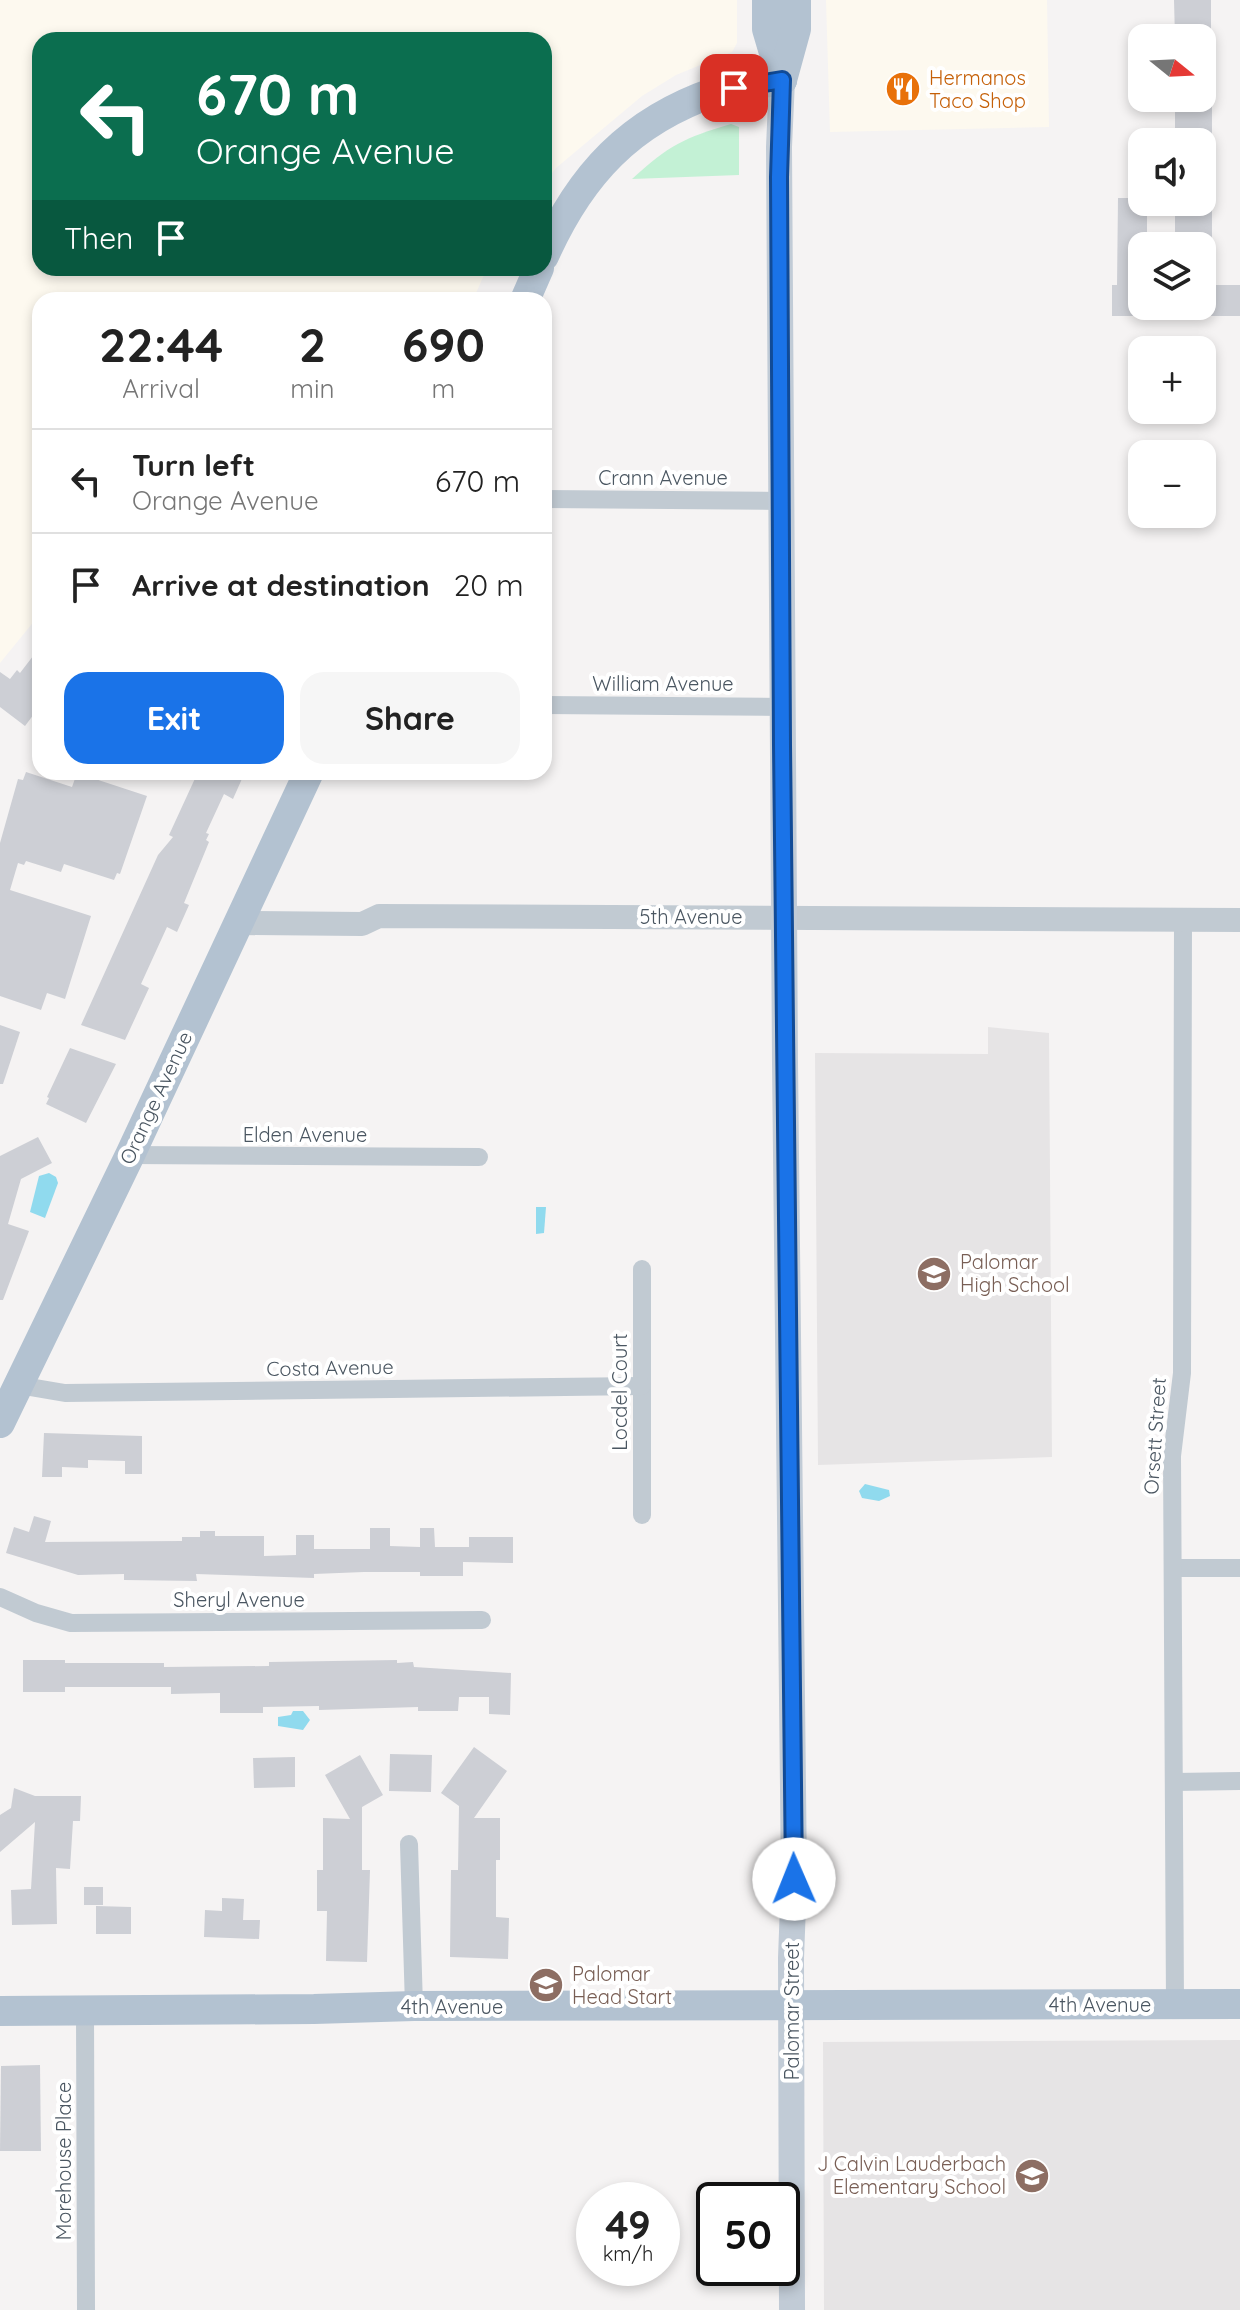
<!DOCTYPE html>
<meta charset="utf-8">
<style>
:root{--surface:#fff;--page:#f6f6f6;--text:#222;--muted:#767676;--line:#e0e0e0;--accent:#1a73e8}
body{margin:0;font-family:Quicksand,sans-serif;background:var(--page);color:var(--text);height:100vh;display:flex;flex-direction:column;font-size:30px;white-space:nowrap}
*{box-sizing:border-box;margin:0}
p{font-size:26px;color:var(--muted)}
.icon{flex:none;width:44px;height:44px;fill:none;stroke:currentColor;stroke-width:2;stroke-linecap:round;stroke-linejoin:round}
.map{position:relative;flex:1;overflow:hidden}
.side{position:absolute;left:32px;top:292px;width:520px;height:488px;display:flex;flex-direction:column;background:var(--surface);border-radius:24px;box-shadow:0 4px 12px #0003}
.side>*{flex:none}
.hud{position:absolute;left:32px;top:32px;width:520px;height:244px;border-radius:24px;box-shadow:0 4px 12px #0003;background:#0b6e4f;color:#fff;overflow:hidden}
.needle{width:52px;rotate:108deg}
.fabs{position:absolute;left:1128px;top:24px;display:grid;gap:16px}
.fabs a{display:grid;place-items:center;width:88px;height:88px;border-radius:16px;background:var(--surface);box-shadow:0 4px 12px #0003;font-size:40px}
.speed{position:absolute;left:576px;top:2182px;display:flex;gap:16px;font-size:40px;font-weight:700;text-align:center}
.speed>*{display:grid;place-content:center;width:104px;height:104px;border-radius:50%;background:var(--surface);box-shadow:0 4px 12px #0003;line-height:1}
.speed small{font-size:20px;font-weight:400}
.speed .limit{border:4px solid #111;border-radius:12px;background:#fff;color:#111}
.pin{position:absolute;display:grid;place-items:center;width:68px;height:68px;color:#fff;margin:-34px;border-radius:16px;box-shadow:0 4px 12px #0006}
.me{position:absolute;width:88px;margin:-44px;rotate:359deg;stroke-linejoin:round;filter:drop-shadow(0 0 6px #0008)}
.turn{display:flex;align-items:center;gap:28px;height:168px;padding:0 32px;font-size:36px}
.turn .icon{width:104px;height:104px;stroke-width:2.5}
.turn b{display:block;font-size:56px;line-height:68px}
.then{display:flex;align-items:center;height:76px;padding:0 32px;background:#0003;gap:16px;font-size:30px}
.eta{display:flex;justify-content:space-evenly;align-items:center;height:136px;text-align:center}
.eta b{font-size:48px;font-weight:700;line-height:56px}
.action{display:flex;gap:16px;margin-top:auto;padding:16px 32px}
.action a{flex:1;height:92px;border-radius:24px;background:var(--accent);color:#fff;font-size:32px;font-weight:700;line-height:92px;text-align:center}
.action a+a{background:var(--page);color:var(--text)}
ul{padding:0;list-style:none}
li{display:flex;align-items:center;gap:24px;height:104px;padding:0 32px;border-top:2px solid var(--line)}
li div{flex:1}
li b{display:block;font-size:30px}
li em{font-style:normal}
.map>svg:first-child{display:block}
.commercial{fill:#fdf9ef}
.education{fill:#e6e4e5}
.green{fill:#c3f1d5}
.water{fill:#90daee}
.building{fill:#cdcfd5}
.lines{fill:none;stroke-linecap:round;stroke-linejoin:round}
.minor{stroke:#c1cad2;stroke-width:18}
.tertiary{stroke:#c1cad2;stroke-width:24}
.secondary{stroke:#c1cbd6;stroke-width:26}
.primary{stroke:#b3c2d1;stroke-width:30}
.route-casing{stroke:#114b97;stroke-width:20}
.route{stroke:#1a73e8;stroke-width:14}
.labels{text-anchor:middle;stroke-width:8;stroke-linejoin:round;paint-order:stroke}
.food-label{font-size:20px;fill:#c56008;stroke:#fff;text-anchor:start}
.street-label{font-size:20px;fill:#4a5661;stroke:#fff}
.education-label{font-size:20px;fill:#785e54;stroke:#fff;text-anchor:start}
</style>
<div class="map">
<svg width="1240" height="2310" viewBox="0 0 1240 2310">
<rect width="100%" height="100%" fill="#f5f3f3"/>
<g class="commercial">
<polygon points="0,0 737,0 737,43 732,52 676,75 642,96 556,168 544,184 544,40 40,40 40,268 487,268 473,300 40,300 40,614 0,663"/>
<polygon points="826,0 1047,0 1049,127 830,132"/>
</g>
<g class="education">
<polygon points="988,1027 1049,1033 1052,1457 818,1465 815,1053 988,1054"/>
<polygon points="1240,2040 1240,2310 824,2310 823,2042"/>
</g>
<path class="green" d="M731,124l8,3v48l-107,4c37,-34 52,-41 99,-55z"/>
<g class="water">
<polygon points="49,1173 56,1177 58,1183 45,1218 30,1212 39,1176"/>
<polygon points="536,1207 546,1207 544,1233 536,1234"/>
<polygon points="865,1484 889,1490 890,1496 879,1501 862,1498 859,1491"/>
<polygon points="293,1711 303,1711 310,1720 303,1730 278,1726 278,1717 291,1715"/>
</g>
<g class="building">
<polygon points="1174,0 1211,0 1211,38 1175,38"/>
<rect x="1175" y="98" width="37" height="44"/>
<polygon points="1118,198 1142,198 1142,202 1147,202 1147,246 1142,246 1142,316 1112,316 1112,285 1117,285"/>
<rect x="1175" y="202" width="37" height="44"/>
<rect x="1202" y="285" width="38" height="31"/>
<polygon points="40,647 40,706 25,726 0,707 0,672 10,679 17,670 20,673"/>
<polygon points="26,772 72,787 77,773 147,796 120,874 117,873 114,880 64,864 61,872 26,861 24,865 18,863 10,890 91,916 65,999 47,993 41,1010 0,996 0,843 18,779 23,780"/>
<polygon points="198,772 245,772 233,799 224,794 206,833 209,834 206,840 209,842 184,903 189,905 177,932 167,927 141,984 149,988 125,1040 81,1025 158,855 173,837 169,835"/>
<polygon points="0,1025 20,1032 3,1084 0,1084"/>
<polygon points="70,1048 116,1064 86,1123 46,1104 49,1098 47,1097"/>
<polygon points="38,1137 52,1163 21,1179 8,1224 29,1231 3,1300 0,1300 0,1156"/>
<polygon points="44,1433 142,1436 142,1474 125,1474 125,1461 88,1460 88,1468 62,1467 62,1477 42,1477"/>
<polygon points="34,1516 51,1521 45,1542 182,1541 182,1537 200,1537 200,1531 215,1531 215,1536 264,1536 264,1556 296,1555 296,1535 314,1535 314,1549 370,1549 370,1528 390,1528 390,1546 420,1547 420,1528 434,1528 435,1547 469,1547 469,1537 513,1537 513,1563 463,1562 463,1576 420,1576 420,1572 364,1572 314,1574 314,1578 196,1574 197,1581 124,1580 124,1574 78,1575 6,1553 14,1527 29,1532"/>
<polygon points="23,1660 65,1660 65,1663 164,1663 164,1667 269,1666 269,1662 397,1660 397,1663 413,1662 414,1667 511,1673 510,1715 489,1714 489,1697 459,1697 458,1711 418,1711 418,1707 319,1710 319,1706 263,1707 263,1713 220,1713 220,1693 171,1694 171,1687 65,1687 65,1692 23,1692"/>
<polygon points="474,1747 507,1771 474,1818 500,1818 500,1860 496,1860 496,1917 509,1918 508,1959 450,1957 451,1870 458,1870 459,1806 441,1793"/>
<polygon points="390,1754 432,1755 431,1792 389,1791"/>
<polygon points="360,1755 383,1795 362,1807 362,1870 370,1870 367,1962 326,1961 327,1911 317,1911 317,1870 323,1870 323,1818 350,1819 325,1775"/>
<polygon points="295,1757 295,1787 254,1788 253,1758"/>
<polygon points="14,1788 35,1796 81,1796 80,1821 73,1821 70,1869 56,1868 57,1924 12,1925 11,1890 31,1889 35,1822 0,1852 0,1815 11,1808"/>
<rect x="84" y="1887" width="19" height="18"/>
<polygon points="222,1898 244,1899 243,1920 260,1920 259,1939 204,1937 205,1910 222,1911"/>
<polygon points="96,1906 131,1907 131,1934 96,1934"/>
<polygon points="40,2065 41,2151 0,2151 1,2066"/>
</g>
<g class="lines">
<g class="minor">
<polyline points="544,499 781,501"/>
<polyline points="544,705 782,707"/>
<polyline points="130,1155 479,1157"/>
<polyline points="642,1269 642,1515"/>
<polyline points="18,1385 65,1393 642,1386"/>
<polyline points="1173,1568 1240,1568"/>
<polyline points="0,1597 36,1613 71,1623 482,1620"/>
<polyline points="1174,1782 1240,1781"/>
<polyline points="409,1844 414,2006"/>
<polyline points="1175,2004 1172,1456 1182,1373 1183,920"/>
<polyline points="85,2012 86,2310"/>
</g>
<polyline class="tertiary" points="239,923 362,924 379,916 1240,920"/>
<polyline class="secondary" points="782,80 779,147 785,1063 794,1879 791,1958 792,2310"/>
<g class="primary">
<polyline points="767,0 767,29 782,80"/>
<polyline points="782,80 796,29 796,0"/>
<path d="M544,256c36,-81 86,-135 171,-164 21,-7 45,-8 67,-12"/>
<polyline points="525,300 539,268"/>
<polyline points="0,1423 130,1155 309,772"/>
<polyline points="0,2011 314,2009 414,2006 1240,2004"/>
</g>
</g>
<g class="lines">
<g class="route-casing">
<polyline id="route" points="734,88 782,80 779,177 782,745 794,1879"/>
</g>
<use href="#route" class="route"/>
</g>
<defs>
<g id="restaurant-disc" transform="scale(1.8)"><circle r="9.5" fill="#e8710a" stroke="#fff"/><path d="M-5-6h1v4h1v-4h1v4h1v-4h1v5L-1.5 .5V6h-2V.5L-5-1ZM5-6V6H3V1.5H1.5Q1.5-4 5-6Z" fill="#fff"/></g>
<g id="school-disc" transform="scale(1.8)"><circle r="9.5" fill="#8d6e63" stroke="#fff"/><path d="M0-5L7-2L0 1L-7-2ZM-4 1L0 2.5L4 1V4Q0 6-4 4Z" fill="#fff"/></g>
</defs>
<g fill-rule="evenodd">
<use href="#restaurant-disc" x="903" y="89"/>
<use href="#school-disc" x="934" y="1274"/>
<use href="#school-disc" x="546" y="1985"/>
<use href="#school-disc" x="1032" y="2176"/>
</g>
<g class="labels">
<g class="food-label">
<text x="929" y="85">Hermanos<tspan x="929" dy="23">Taco Shop</tspan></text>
</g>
<g class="street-label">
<text x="663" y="485">Crann Avenue</text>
<text x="663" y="691">William Avenue</text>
<text x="691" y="924">5th Avenue</text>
<text transform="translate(156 1098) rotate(-65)" y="7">Orange Avenue</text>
<text x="305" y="1142">Elden Avenue</text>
<text transform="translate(330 1368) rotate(-1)" y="7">Costa Avenue</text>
<text transform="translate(620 1392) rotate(-90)" y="7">Locdel Court</text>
<text transform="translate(1155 1436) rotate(-86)" y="7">Orsett Street</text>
<text x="239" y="1607">Sheryl Avenue</text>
<text x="1100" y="2012">4th Avenue</text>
<text x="452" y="2014">4th Avenue</text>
<text transform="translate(792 2011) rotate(-90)" y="7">Palomar Street</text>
<text transform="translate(64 2161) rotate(-90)" y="7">Morehouse Place</text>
</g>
<g class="education-label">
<text x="960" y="1269">Palomar<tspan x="960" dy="23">High School</tspan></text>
<text x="572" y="1981">Palomar<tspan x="572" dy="23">Head Start</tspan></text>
<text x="1006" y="2171" text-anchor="end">J Calvin Lauderbach<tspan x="1006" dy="23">Elementary School</tspan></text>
</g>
</g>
</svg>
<div class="fabs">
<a><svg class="needle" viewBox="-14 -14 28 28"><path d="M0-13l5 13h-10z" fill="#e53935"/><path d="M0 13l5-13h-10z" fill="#767676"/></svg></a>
<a><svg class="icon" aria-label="sound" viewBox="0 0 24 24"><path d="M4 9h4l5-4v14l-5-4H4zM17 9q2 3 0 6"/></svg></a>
<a><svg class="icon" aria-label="layers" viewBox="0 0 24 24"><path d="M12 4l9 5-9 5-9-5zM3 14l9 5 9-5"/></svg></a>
<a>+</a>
<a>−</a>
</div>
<div class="speed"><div>49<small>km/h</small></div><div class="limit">50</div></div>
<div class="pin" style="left:734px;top:88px;background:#d93025"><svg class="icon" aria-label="arrive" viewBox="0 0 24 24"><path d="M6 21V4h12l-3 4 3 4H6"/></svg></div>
<svg class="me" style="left:794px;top:1879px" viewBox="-20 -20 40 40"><circle r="19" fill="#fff"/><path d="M0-13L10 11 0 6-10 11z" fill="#1a73e8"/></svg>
<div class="hud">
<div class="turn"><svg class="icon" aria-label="left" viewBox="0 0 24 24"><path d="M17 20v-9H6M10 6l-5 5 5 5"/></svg><div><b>670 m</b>Orange Avenue</div></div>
<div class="then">Then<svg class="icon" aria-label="arrive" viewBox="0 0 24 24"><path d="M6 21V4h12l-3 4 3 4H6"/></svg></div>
</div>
<section class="side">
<div class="eta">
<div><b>22:44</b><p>Arrival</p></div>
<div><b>2</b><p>min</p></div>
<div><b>690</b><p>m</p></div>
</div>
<ul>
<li><svg class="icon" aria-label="left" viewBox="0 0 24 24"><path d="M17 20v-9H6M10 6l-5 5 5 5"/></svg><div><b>Turn left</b><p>Orange Avenue</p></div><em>670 m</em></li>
<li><svg class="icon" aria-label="arrive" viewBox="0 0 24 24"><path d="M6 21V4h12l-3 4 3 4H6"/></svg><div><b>Arrive at destination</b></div><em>20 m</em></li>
</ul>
<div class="action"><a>Exit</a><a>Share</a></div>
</section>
</div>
